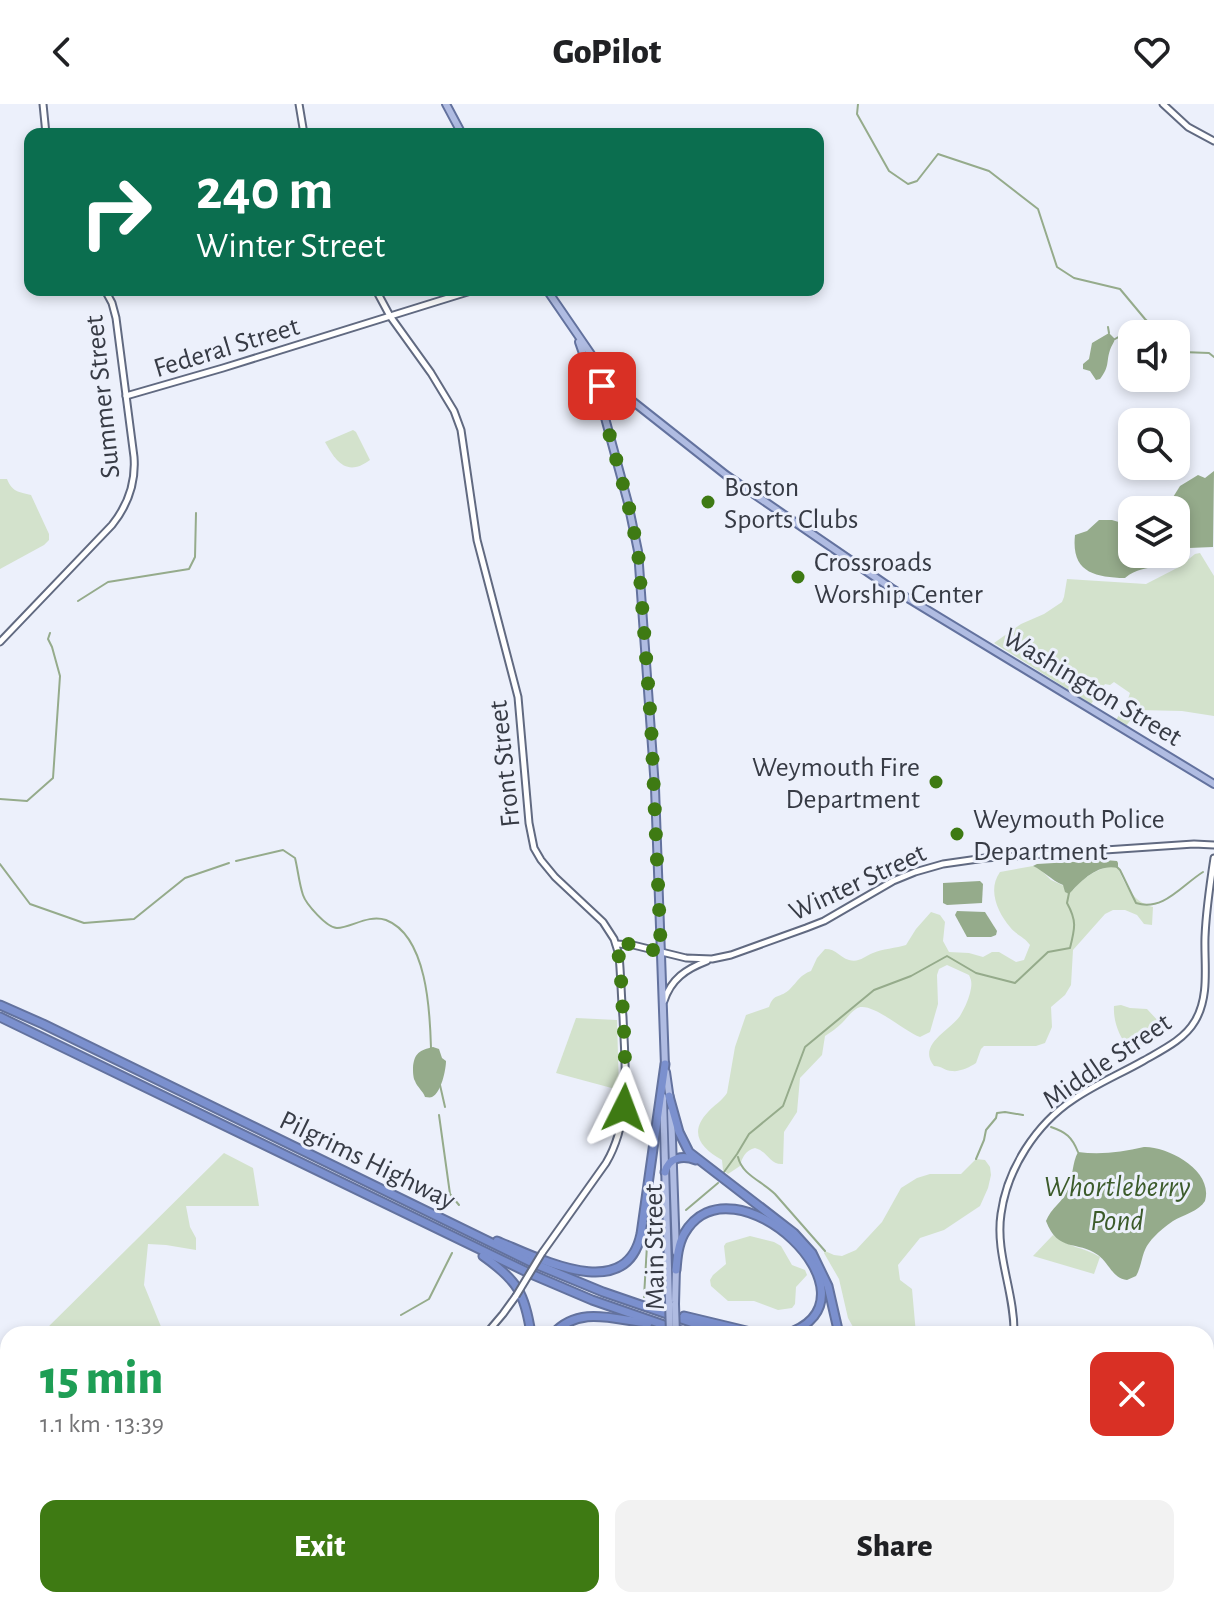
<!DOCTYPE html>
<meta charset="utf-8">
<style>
:root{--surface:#fff;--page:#f2f2f2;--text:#202124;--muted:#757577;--accent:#3e7a13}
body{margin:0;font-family:"Alegreya Sans",sans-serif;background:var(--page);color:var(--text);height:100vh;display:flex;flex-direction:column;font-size:30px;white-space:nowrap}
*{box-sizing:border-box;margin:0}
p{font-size:26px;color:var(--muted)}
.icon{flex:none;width:44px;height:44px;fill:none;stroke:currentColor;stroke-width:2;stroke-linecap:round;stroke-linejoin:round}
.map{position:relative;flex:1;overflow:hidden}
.side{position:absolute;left:0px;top:1222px;width:1214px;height:282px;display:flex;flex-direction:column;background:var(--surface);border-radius:24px 24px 0 0;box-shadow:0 4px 12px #0003}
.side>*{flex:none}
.banner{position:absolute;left:24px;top:24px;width:800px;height:168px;border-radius:16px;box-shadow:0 4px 12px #0003;background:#0b6e4f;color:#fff;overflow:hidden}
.fabs{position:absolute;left:1118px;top:216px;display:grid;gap:16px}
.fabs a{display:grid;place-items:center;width:72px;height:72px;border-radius:16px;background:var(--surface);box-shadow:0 4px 12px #0003;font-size:40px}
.pin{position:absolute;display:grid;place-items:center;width:68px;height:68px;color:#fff;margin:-34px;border-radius:16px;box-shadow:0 4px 12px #0006}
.me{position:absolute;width:88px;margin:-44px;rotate:3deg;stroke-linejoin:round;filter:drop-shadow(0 0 6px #0008)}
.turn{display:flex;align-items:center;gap:28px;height:168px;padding:0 40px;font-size:36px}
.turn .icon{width:104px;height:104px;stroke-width:2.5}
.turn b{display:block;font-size:56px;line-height:68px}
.round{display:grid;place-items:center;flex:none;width:84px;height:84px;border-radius:16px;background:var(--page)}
.headline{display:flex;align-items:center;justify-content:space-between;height:136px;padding:0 40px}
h1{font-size:48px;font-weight:800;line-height:60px;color:#1e9e55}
.primary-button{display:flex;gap:16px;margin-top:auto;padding:16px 40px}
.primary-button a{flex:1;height:92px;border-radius:16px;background:var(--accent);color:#fff;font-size:32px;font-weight:800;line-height:92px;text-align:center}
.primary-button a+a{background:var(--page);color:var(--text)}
header{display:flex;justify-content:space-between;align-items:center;height:104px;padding:0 40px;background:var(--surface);font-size:36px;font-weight:800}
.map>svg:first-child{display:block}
.green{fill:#d3e2cc}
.water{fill:#95ab8b}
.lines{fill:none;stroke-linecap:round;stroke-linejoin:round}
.stream{stroke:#95ab8b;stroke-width:2}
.secondary-casing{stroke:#616a81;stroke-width:9}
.primary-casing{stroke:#63729e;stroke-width:10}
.highway-casing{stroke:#63729e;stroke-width:11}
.secondary{stroke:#fff;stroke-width:5}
.primary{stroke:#b0bce2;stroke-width:6}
.highway{stroke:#7b90ce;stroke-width:7}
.secondary-bridge-casing{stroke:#616a81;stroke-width:9;stroke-linecap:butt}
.primary-bridge-casing{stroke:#63729e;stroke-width:10;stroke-linecap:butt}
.secondary-bridge{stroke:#fff;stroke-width:5}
.primary-bridge{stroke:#b0bce2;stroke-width:6}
.route{stroke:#3e7a13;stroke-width:14;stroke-dasharray:0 25.2}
.poi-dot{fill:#3e7a13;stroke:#ecf0fb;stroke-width:3}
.labels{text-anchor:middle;stroke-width:6;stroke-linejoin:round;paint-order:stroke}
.street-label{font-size:28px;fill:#373b45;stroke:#ecf0fb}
.poi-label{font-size:28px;fill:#373b45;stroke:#ecf0fb;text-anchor:start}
.water-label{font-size:30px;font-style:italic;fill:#3c5b2b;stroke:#ecf0fb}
</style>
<header><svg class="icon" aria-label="back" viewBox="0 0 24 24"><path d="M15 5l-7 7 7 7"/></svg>GoPilot<svg class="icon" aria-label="heart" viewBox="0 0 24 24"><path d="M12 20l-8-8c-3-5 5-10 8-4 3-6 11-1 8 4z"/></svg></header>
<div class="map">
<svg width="1214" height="1503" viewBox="0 0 1214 1503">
<rect width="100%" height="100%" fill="#ecf0fb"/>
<g class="green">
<path d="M353,326l3,2 14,28c-23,17 -34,2 -45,-18z"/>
<path d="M0,375h7c5,13 12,13 24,16l18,39v6l-5,5 -44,24z"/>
<polygon points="1200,449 1214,472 1214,612 1182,607 1138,606 1126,622 1116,616 1127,598 1130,589 1114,578 1110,581 1105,580 1091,600 994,539 1021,520 1044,510 1062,498 1064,493 1067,475 1146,480 1179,463 1195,450"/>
<path d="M1033,762l7,3 11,11 22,10c9,-12 25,-22 40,-24l5,2c7,17 15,34 35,39l-1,18 -8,-1 -7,-9 -12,-5h-12l-8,4 -32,36 -2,35 -6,10 -14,12 1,20 -7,16 -9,3h-52l-3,3 -5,14c-6,4 -16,9 -24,8 -7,0 -10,-5 -18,-5 -17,-21 15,-35 26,-50 4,-7 8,-15 10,-23 2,-8 2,-12 -1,-18l-22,-10 -8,4 -2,6 1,29 -8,28 -10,5c-15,-5 -51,-38 -64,-28 -6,4 -10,10 -14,14 -5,5 -11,9 -17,13l-3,19 -22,23 -3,34 -13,20 -1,32c-14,1 -14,-12 -28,-16 -9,2 -13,9 -15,18l-12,8 -5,-4 -1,-10c-21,-12 -34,-27 -14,-48 6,-7 14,-11 19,-19l8,-46 11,-32 23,-8c5,-15 11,-8 21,-18 8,-8 10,-14 21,-18l6,-13 8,-9c12,0 14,8 24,11 10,3 16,-4 24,-7 8,-4 24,-5 33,-8l10,-16 15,-17 9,3 5,7 -2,19 6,11 20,1 14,4 9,-5h7l17,10 8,-2 6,-15c-5,-8 -14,-10 -20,-18 -12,-14 -23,-37 -10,-55z"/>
<path d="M1121,901l9,3 17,1 13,14 5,10 -19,13 -7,-2 -10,3c-10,-9 -16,-27 -15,-41z"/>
<polygon points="576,914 617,916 619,986 556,969"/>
<polygon points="224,1049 253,1064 259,1102 186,1102 190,1123 196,1134 196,1146 166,1141 148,1140 144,1181 164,1230 41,1230"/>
<polygon points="976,1055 985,1056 990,1063 991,1071 988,1084 980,1102 944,1126 920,1134 898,1161 900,1176 912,1185 916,1230 857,1230 848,1214 839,1175 824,1149 825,1147 834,1151 842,1152 856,1146 882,1118 901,1084 917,1074 930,1070 961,1070"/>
<path d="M1053,1131c16,13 31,12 47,22l-6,17 -61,-18z"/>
<polygon points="750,1132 774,1138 781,1142 792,1161 805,1166 807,1171 796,1183 795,1200 792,1204 778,1206 754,1197 728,1197 711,1182 710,1176 713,1171 726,1160 724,1142 726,1139"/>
</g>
<g class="water">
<path d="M1109,229l6,6c-1,4 -4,7 -5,11 -4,12 0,16 -10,29l-4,1 -6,-9 -7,-2v-5l6,-5 3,-16z"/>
<path d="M1214,367l-1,76 -24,1c-23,29 -41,11 -64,30 -31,-1 -54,-6 -50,-43l12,-4 12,-11h13l10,3 10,6v25h44v-44h-3l-3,-8 10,-16 18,-11 7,3z"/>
<path d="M1105,756l12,1 1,2v5c-20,-5 -37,13 -49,26l-4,-2 -2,-7c-12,-5 -19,-14 -30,-19l4,-2z"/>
<polygon points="980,777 983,780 982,799 947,801 943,799 943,779"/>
<polygon points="957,807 985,808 997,827 996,831 991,833 967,833 955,811"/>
<path d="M433,943l6,2 3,9 4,3c0,9 -5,32 -14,36 -2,1 -5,0 -7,0 -2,-6 -8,-10 -10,-16 -2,-3 -2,-10 -2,-13 1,-15 7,-18 20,-21z"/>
<path d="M1144,1043c23,-1 70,23 61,54 -6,10 -22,14 -32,20 -7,5 -14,10 -19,16 -14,14 -10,25 -18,39l-9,4c-15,-2 -17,-16 -29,-25 -21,-15 -40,-2 -52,-34 5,-13 17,-19 22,-32 5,-12 4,-26 10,-37 23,3 44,0 66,-5z"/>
</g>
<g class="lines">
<g class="stream">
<polyline points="858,0 857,10 889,67 908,80 917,77 938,50 989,67 1038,105 1057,163 1074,174 1120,185 1145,215 1161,230"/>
<polyline points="1108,223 1109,229"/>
<path d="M1115,235c14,-9 25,-9 41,-6"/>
<polyline points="1176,241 1182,248 1209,249 1214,253"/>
<polyline points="78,497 108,478 189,465 195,453 196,409"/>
<polyline points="0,695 27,697 53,674 60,572 52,543 48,535 50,529"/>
<path d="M236,757l47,-11 12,8c3,12 4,25 8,37 3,9 24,33 34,33 14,0 31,-14 49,-8 41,16 44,91 45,128"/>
<polyline points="0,760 30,800 84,819 134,815 185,774 229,759"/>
<path d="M1117,763l3,3 16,33c27,9 46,-18 67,-31"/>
<polyline points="440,981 445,1003"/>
<polyline points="439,1011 450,1090 459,1101"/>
<path d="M1051,1023c15,5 21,10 27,25"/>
<path d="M738,1053c4,18 24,24 37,37l50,57"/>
<polyline points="976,1055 984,1036 986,1026 996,1014 997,1009 1005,1008 1023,1011"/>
<path d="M724,1068l13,-18 12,-20 34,-28 22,-59 69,-57 37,-14 36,-20 29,17 39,10 33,-31 22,-4c5,-20 7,-27 -3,-45l2,-10"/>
<polyline points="686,1106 718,1079"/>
<polyline points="644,1193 647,1141 661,1128"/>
<polyline points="401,1211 429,1195 452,1149"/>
<polyline points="630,1230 633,1224"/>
<polyline points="307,1503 307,1496"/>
</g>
<g class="secondary-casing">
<g id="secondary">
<polyline points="43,0 46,30"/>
<polyline points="299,0 304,30"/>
<polyline points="1163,0 1188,23 1214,37"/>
<path d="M376,186l14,26 41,57 23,38 7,19 16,110 41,157 11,126 5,25 7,12 14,17 48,45 11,17 5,16c2,21 2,41 4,62 2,48 9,102 -17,146l-64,90"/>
<polyline points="126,292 223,264 474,186"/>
<path d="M0,538l112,-117c16,-20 24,-42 22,-68l-18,-139 -4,-15 -7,-13"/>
<polyline points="616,840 633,841 686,854 712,855 731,851 806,824 824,817 893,777 915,768 943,760 985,754 1194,740 1214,741"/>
<path d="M664,897c7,-22 22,-32 43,-40"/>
<polyline points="486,1230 503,1210 516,1192"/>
<path d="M1014,1230c1,-41 -19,-80 -13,-120 6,-45 35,-90 73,-115 22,-15 46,-25 69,-38 19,-11 41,-21 52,-40 15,-25 9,-57 10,-84 1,-26 5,-53 9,-79"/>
<polyline points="1206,1255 1214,1254"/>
<polyline points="605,1496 607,1503"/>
<polyline points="367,1503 367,1496"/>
<polyline points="926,1503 930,1496"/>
</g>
</g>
<g class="primary-casing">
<g id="primary">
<polyline points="446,0 462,30"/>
<polyline points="547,186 595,256 626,292 726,371 891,484 1214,680"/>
<polyline points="579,238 599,295"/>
<polyline points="606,271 603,276 601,299 628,399 638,447 655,684 665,962"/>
<polyline points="666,968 670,996"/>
<polyline points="663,993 669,1198"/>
<polyline points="671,1007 676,1148"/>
<polyline points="675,1200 676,1163"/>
<polyline points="682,1496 682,1503"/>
</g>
</g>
<g class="highway-casing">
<g id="highway">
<polyline points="0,901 43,920 535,1160 603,1188 725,1230"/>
<polyline points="0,913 531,1170 592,1196 690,1230"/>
<polyline points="669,992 679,1028 689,1048 794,1129 812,1149 828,1182 839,1230"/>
<path d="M665,1068c4,-15 18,-17 31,-12"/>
<path d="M497,1137c42,17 129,64 144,-7l24,-170"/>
<path d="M483,1152c34,24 42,37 48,78"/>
<path d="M676,1166c1,-12 2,-25 8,-36 47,-84 208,65 102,100"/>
<polyline points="684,1212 759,1230"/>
<path d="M553,1230c26,-29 62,-14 95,-11"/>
<polyline points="1206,1419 1214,1424"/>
<polyline points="1206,1486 1214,1492"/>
</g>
</g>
<use href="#secondary" class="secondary"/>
<use href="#primary" class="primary"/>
<use href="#highway" class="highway"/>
<g class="secondary-bridge-casing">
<polyline id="secondary-bridge" points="516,1192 542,1149"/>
</g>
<g class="primary-bridge-casing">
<g id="primary-bridge">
<polyline points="669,1198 670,1230"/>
<polyline points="675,1200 676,1230"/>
</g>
</g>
<use href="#secondary-bridge" class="secondary-bridge"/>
<use href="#primary-bridge" class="primary-bridge"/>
</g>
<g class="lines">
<polyline class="route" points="602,282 601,299 628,399 638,447 651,619 661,848 629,840 616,840 620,858 625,945 624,1004"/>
</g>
<g class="poi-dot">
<circle cx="708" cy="398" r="8"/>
<circle cx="798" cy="473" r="8"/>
<circle cx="936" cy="678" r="8"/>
<circle cx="957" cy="730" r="8"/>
</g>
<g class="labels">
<g class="street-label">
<text transform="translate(226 242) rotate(-17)" y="10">Federal Street</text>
<text transform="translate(101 293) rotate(-96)" y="10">Summer Street</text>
<text transform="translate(1093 582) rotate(31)" y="10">Washington Street</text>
<text transform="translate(503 660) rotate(-96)" y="10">Front Street</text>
<text transform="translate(857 777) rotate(-25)" y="10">Winter Street</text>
<text transform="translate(1106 956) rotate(-34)" y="10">Middle Street</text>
<text transform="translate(368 1055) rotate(26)" y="10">Pilgrims Highway</text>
<text transform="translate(653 1143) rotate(-91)" y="10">Main Street</text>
</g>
<g class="poi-label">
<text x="724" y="392">Boston<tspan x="724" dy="32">Sports Clubs</tspan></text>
<text x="814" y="467">Crossroads<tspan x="814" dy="32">Worship Center</tspan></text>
<text x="920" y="672" text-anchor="end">Weymouth Fire<tspan x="920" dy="32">Department</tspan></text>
<text x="973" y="724">Weymouth Police<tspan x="973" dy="32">Department</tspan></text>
</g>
<g class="water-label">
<text x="1117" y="1092">Whortleberry<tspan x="1117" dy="34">Pond</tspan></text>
</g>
</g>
</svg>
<div class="fabs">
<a><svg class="icon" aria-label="sound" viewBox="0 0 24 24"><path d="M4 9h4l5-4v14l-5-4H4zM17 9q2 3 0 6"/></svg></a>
<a><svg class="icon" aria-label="search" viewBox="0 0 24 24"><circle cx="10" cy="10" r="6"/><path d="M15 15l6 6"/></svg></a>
<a><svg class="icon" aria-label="layers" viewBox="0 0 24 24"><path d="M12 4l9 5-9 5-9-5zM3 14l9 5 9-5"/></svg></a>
</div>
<div class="pin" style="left:602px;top:282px;background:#d93025"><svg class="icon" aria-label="arrive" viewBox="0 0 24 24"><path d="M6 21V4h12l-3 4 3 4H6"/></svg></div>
<svg class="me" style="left:624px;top:1004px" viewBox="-20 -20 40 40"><path d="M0-17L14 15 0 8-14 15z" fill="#3e7a13" stroke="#fff" stroke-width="4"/></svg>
<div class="banner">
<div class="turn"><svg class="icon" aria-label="right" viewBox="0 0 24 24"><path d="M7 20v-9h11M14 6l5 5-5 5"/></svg><div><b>240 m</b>Winter Street</div></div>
</div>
<section class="side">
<div class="headline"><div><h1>15 min</h1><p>1.1 km · 13:39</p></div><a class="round" style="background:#d93025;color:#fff"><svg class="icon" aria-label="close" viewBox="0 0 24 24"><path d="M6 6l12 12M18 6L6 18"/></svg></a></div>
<div class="primary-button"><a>Exit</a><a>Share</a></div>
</section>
</div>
